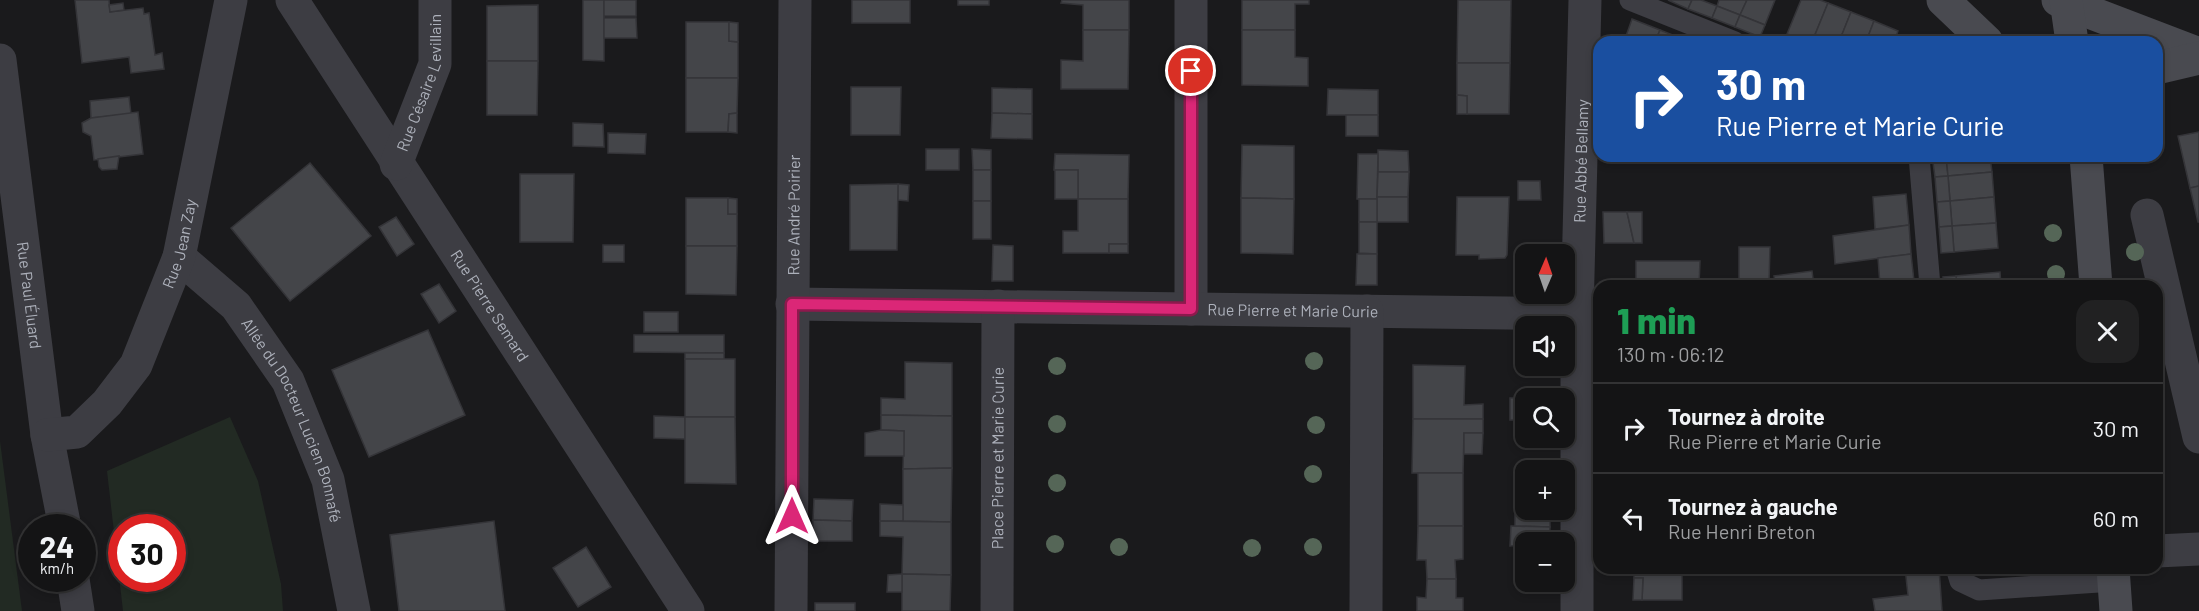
<!DOCTYPE html>
<html lang="fr">
<meta charset="utf-8">
<style>
:root{--surface:#141415;--page:#212122;--text:#f1f3f6;--muted:#9d9ea0;--line:#333334}
body{margin:0;font-family:Barlow,sans-serif;background:var(--page);color:var(--text);height:100vh;display:flex;flex-direction:column;font-size:22px;white-space:nowrap}
*{box-sizing:border-box;margin:0}
p{font-size:20px;color:var(--muted)}
.icon{flex:none;width:33px;height:33px;fill:none;stroke:currentColor;stroke-width:2;stroke-linecap:round;stroke-linejoin:round}
.map{position:relative;flex:1;overflow:hidden}
.drawer{position:absolute;left:1593px;top:280px;width:570px;height:294px;display:flex;flex-direction:column;background:var(--surface);border-radius:18px;box-shadow:0 3px 9px #0003,0 0 0 2px var(--line)}
.drawer>*{flex:none}
.banner{position:absolute;left:1593px;top:36px;width:570px;height:126px;border-radius:18px;box-shadow:0 3px 9px #0003,0 0 0 2px var(--line);background:#1a4fa0;color:#fff;overflow:hidden}
.needle{width:39px;rotate:2deg}
.fabs{position:absolute;left:1515px;top:244px;display:grid;gap:12px}
.fabs a{display:grid;place-items:center;width:60px;height:60px;border-radius:12px;background:var(--surface);box-shadow:0 3px 9px #0003,0 0 0 2px var(--line);font-size:30px}
.speed{position:absolute;left:18px;top:514px;display:flex;gap:12px;font-size:30px;font-weight:700;text-align:center}
.speed>*{display:grid;place-content:center;width:78px;height:78px;border-radius:50%;background:var(--surface);box-shadow:0 3px 9px #0003,0 0 0 2px var(--line);line-height:1}
.speed small{font-size:15px;font-weight:400}
.speed .limit{border:9px solid #d22;background:#fff;color:#111}
.pin{position:absolute;display:grid;place-items:center;width:51px;height:51px;color:#fff;margin:-26px;border:3px solid #fff;border-radius:50%;box-shadow:0 2px 6px #0007}
.me{position:absolute;width:66px;margin:-33px;rotate:0deg;stroke-linejoin:round;filter:drop-shadow(0 0 4px #0008)}
.turn{display:flex;align-items:center;gap:21px;height:126px;padding:0 24px;font-size:27px}
.turn .icon{width:78px;height:78px;stroke-width:2.5}
.turn b{display:block;font-size:42px;line-height:51px}
.round{display:grid;place-items:center;flex:none;width:63px;height:63px;border-radius:18px;background:var(--page)}
.overview{display:flex;align-items:center;justify-content:space-between;height:102px;padding:0 24px}
h1{font-size:36px;font-weight:800;line-height:45px;color:#1e9e55}
ul{padding:0;list-style:none}
li{display:flex;align-items:center;gap:18px;height:90px;padding:0 24px;border-top:2px solid var(--line)}
li div{flex:1}
li b{display:block;font-size:22px}
li em{font-style:normal}
.map>svg:first-child{display:block}
.green{fill:#222a23;fill-rule:evenodd}
.building{fill:#444549;stroke:#343438;stroke-width:1.5}
.lines{fill:none;stroke-linecap:round;stroke-linejoin:round}
.lane{stroke:#3d3d43;stroke-width:21}
.street{stroke:#3d3d43;stroke-width:33}
.secondary{stroke:#494a50;stroke-width:33}
.tree{fill:#556657}
.route-casing{stroke:#8e194d;stroke-width:15}
.route{stroke:#db2777;stroke-width:10}
.labels{text-anchor:middle;stroke-width:6;stroke-linejoin:round;paint-order:stroke}
.street-label{font-size:16px;fill:#adb1bb;stroke:#151517}
</style>
<div class="map">
<svg width="2199" height="611" viewBox="0 0 2199 611">
<rect width="100%" height="100%" fill="#1a1a1c"/>
<g class="green">
<path d="M230,417l28,64 23,103 2,27h-160l-16,-140zM122,528h50v51h-50z"/>
<polygon points="0,441 22,611 0,611"/>
</g>
<g class="building">
<polygon points="75,0 109,0 110,12 143,8 144,14 149,13 155,55 162,53 164,69 131,73 129,57 82,63"/>
<polygon points="583,0 604,0 604,61 583,60"/>
<rect x="604" y="0" width="32" height="16"/>
<rect x="852" y="0" width="58" height="23"/>
<rect x="958" y="0" width="31" height="5"/>
<polygon points="1062,0 1129,0 1129,30 1083,30 1083,5 1061,3"/>
<polygon points="1242,0 1309,0 1309,4 1295,4 1295,30 1242,30"/>
<polygon points="1458,0 1511,0 1510,63 1457,63"/>
<polygon points="1668,0 1692,0 1688,9"/>
<polygon points="1692,0 1701,0 1717,6 1712,18 1688,9"/>
<polygon points="1719,0 1747,0 1740,15 1717,6"/>
<polygon points="1747,0 1775,0 1765,25 1740,15"/>
<polygon points="1801,0 1820,0 1828,3 1812,42 1787,34"/>
<polygon points="123,3 124,10 110,12 109,5"/>
<polygon points="1828,3 1851,12 1839,42 1812,42"/>
<polygon points="538,5 538,61 487,61 487,6"/>
<polygon points="1717,6 1740,15 1735,27 1712,18"/>
<polygon points="1851,12 1874,21 1866,42 1839,42"/>
<polygon points="1740,15 1765,25 1760,37 1735,27"/>
<polygon points="604,18 636,18 637,38 604,38"/>
<polygon points="1632,19 1660,30 1655,42 1624,42"/>
<polygon points="1874,21 1898,31 1894,42 1866,42"/>
<polygon points="686,22 729,22 729,41 738,42 738,78 686,78"/>
<polygon points="729,22 738,23 738,42 729,41"/>
<polygon points="1083,30 1129,30 1128,89 1061,89 1061,60 1083,61"/>
<polygon points="1242,30 1295,30 1295,57 1308,58 1308,86 1242,85"/>
<polygon points="1660,30 1685,40 1684,42 1655,42"/>
<polygon points="487,61 538,61 537,115 487,115"/>
<polygon points="1457,63 1510,63 1509,114 1467,114 1467,96 1457,95"/>
<polygon points="686,78 738,78 737,113 729,114 728,132 686,132"/>
<polygon points="851,87 901,87 900,135 851,135"/>
<polygon points="992,88 1032,89 1032,114 992,113"/>
<polygon points="1328,89 1378,90 1378,115 1327,115"/>
<polygon points="1457,95 1467,96 1467,114 1457,114"/>
<polygon points="129,97 131,114 91,118 90,101"/>
<polygon points="138,112 143,154 94,160 91,136 83,132 82,123 91,118"/>
<polygon points="737,113 737,133 728,132 729,114"/>
<polygon points="992,113 1032,114 1032,139 991,138"/>
<rect x="1346" y="115" width="32" height="21"/>
<polygon points="573,123 603,124 604,147 573,146"/>
<polygon points="2199,132 2199,186 2190,188 2178,136"/>
<polygon points="608,133 646,134 645,154 608,153"/>
<polygon points="1242,145 1294,146 1294,199 1241,198"/>
<rect x="926" y="149" width="33" height="21"/>
<polygon points="972,149 991,150 991,170 973,170"/>
<polygon points="1378,150 1408,151 1409,172 1378,172"/>
<polygon points="1055,154 1129,155 1128,199 1078,199 1078,170 1054,170"/>
<polygon points="1358,154 1378,154 1377,199 1357,199"/>
<polygon points="119,156 117,169 102,170 99,167 98,159"/>
<polygon points="1932,156 1946,156 1948,176 1935,177"/>
<polygon points="1946,156 1990,156 1992,172 1948,176"/>
<polygon points="310,163 371,236 290,301 231,228"/>
<rect x="973" y="170" width="18" height="31"/>
<rect x="1055" y="170" width="23" height="29"/>
<polygon points="1378,172 1409,172 1408,197 1377,197"/>
<polygon points="1992,172 1994,197 1950,201 1948,176"/>
<polygon points="520,174 574,174 573,242 520,242"/>
<polygon points="1948,176 1950,201 1937,202 1935,177"/>
<polygon points="1518,181 1540,181 1541,200 1518,200"/>
<polygon points="898,184 909,185 908,201 898,200"/>
<polygon points="898,184 897,250 850,250 850,185"/>
<polygon points="2199,186 2199,222 2198,222 2190,188"/>
<polygon points="1906,194 1909,225 1875,229 1873,197"/>
<rect x="1377" y="197" width="31" height="25"/>
<polygon points="1457,197 1509,197 1507,255 1505,258 1479,259 1479,255 1456,255"/>
<polygon points="1994,197 1996,223 1952,226 1950,201"/>
<polygon points="686,198 728,198 728,214 737,214 737,246 686,246"/>
<polygon points="728,198 737,199 737,214 728,214"/>
<polygon points="1241,198 1294,199 1293,254 1241,253"/>
<polygon points="1078,199 1128,199 1128,244 1109,244 1109,253 1063,253 1063,231 1078,231"/>
<rect x="1359" y="199" width="18" height="23"/>
<rect x="973" y="201" width="18" height="38"/>
<polygon points="1950,201 1952,226 1939,227 1937,202"/>
<polygon points="1603,212 1627,212 1634,243 1604,243"/>
<polygon points="1627,212 1642,212 1642,243 1634,243"/>
<polygon points="396,217 414,244 397,256 379,227"/>
<polygon points="1359,222 1377,222 1377,254 1359,253"/>
<polygon points="1996,223 1998,248 1954,252 1952,226"/>
<polygon points="1909,225 1911,254 1835,264 1833,236"/>
<polygon points="1952,226 1954,252 1941,253 1939,227"/>
<rect x="1109" y="244" width="19" height="9"/>
<rect x="603" y="245" width="21" height="17"/>
<polygon points="993,245 1013,246 1013,281 992,281"/>
<polygon points="686,246 737,246 736,295 686,294"/>
<polygon points="1739,247 1770,247 1769,283 1739,283"/>
<polygon points="1357,254 1377,254 1377,285 1356,285"/>
<polygon points="1911,254 1914,281 1880,285 1878,258"/>
<polygon points="1636,261 1700,261 1699,286 1636,286"/>
<polygon points="1812,271 1814,286 1776,286 1774,276"/>
<polygon points="2000,272 2001,286 1957,286 1956,276"/>
<polygon points="1956,276 1957,286 1944,286 1943,277"/>
<polygon points="1914,281 1914,286 1880,286 1880,285"/>
<rect x="1739" y="283" width="30" height="3"/>
<polygon points="439,284 456,311 439,323 421,294"/>
<rect x="644" y="312" width="34" height="20"/>
<polygon points="428,330 465,415 369,457 332,370"/>
<polygon points="634,335 724,335 724,353 634,352"/>
<polygon points="685,353 724,353 724,360 685,359"/>
<rect x="685" y="359" width="50" height="58"/>
<polygon points="905,362 952,363 952,416 881,415 881,398 905,399"/>
<polygon points="1413,365 1465,366 1464,405 1483,404 1483,419 1413,419"/>
<polygon points="1510,398 1551,398 1551,399 1526,399 1526,420 1510,420"/>
<polygon points="881,415 952,416 952,468 903,469 904,431 881,430"/>
<polygon points="654,416 685,417 685,439 654,438"/>
<polygon points="685,417 735,417 736,484 685,483"/>
<polygon points="1413,419 1483,419 1483,433 1464,433 1463,473 1412,473"/>
<polygon points="881,430 904,431 904,456 865,456 865,433"/>
<polygon points="1464,433 1483,433 1482,454 1464,454"/>
<polygon points="952,468 951,522 903,521 903,469"/>
<rect x="1418" y="473" width="45" height="53"/>
<polygon points="814,499 853,500 852,521 813,520"/>
<polygon points="880,504 903,505 903,521 880,521"/>
<polygon points="1515,507 1526,507 1526,510 1550,510 1550,527 1515,526"/>
<polygon points="813,520 852,521 852,541 813,541"/>
<polygon points="494,521 505,611 399,611 390,535"/>
<polygon points="880,521 951,522 951,575 902,574 903,537 880,536"/>
<polygon points="1418,526 1463,526 1463,559 1455,560 1456,579 1427,579 1426,560 1417,560"/>
<polygon points="1511,526 1550,527 1549,543 1510,546"/>
<polygon points="586,547 611,587 578,607 553,568"/>
<polygon points="1634,568 1682,568 1682,600 1642,600 1643,578 1634,578"/>
<polygon points="1905,568 1939,568 1942,611 1875,611 1873,599 1908,595"/>
<polygon points="902,574 951,575 950,611 902,611"/>
<polygon points="902,574 902,592 887,592 888,575"/>
<polygon points="1634,578 1643,578 1642,600 1633,600"/>
<polygon points="1427,579 1456,579 1456,598 1463,598 1463,611 1417,611 1417,597 1426,598"/>
<rect x="815" y="603" width="40" height="8"/>
</g>
<g class="lines">
<g class="lane">
<polyline points="1630,0 1735,42"/>
<polyline points="1919,156 1930,286"/>
<polyline points="1956,568 1960,581 1979,590 2114,581"/>
</g>
<g class="street">
<path id="s1" d="M292,0l396,611"/>
<polyline points="1191,0 1191,309"/>
<path id="s2" d="M0,60l47,375 18,93"/>
<path id="s3" d="M396,164l39,-100v-64"/>
<polyline points="2147,215 2199,437"/>
<path id="s4" d="M179,257l57,49 52,75 40,99 26,131"/>
<path id="s5" d="M792,304l785,10"/>
<path id="s6" d="M47,435l30,-3 30,-29 29,-38 43,-108 52,-257"/>
<polyline points="2157,551 2199,549"/>
<polyline points="73,579 78,611"/>
<path id="s7" d="M791,611l4,-611"/>
<path id="s8" d="M997,611l1,-305"/>
<polyline points="1366,611 1367,311"/>
<path id="s9" d="M1577,611v-297l8,-314"/>
</g>
<g class="secondary">
<polyline points="1943,0 1987,42"/>
<polyline points="2058,0 2199,54"/>
<polyline points="2066,0 2072,42"/>
<polyline points="2157,68 2199,58"/>
<polyline points="2086,156 2096,286"/>
<polyline points="2113,568 2116,611"/>
</g>
</g>
<g class="tree">
<circle cx="2053" cy="233" r="9"/>
<circle cx="2135" cy="252" r="9"/>
<circle cx="2056" cy="274" r="9"/>
<circle cx="1314" cy="361" r="9"/>
<circle cx="1057" cy="366" r="9"/>
<circle cx="1057" cy="424" r="9"/>
<circle cx="1316" cy="425" r="9"/>
<circle cx="1313" cy="474" r="9"/>
<circle cx="1057" cy="483" r="9"/>
<circle cx="1055" cy="544" r="9"/>
<circle cx="1119" cy="547" r="9"/>
<circle cx="1313" cy="547" r="9"/>
<circle cx="1252" cy="548" r="9"/>
</g>
<g class="lines">
<g class="route-casing">
<polyline id="route" points="792,516 792,304 1191,309 1191,71"/>
</g>
<use href="#route" class="route"/>
</g>
<g class="labels">
<g class="street-label">
<text dy="6" stroke="none"><textPath href="#s3" startOffset="86">Rue Césaire Levillain</textPath></text>
<text dy="6" stroke="none"><textPath href="#s9" startOffset="450">Rue Abbé Bellamy</textPath></text>
<text dy="6" stroke="none"><textPath href="#s7" startOffset="396">Rue André Poirier</textPath></text>
<text dy="6" stroke="none"><textPath href="#s6" startOffset="249">Rue Jean Zay</textPath></text>
<text dy="6" stroke="none"><textPath href="#s2" startOffset="237">Rue Paul Éluard</textPath></text>
<text dy="6" stroke="none"><textPath href="#s1" startOffset="364">Rue Pierre Semard</textPath></text>
<text dy="6" stroke="none"><textPath href="#s5" startOffset="501">Rue Pierre et Marie Curie</textPath></text>
<text dy="6" stroke="none"><textPath href="#s4" startOffset="204">Allée du Docteur Lucien Bonnafé</textPath></text>
<text dy="6" stroke="none"><textPath href="#s8" startOffset="153">Place Pierre et Marie Curie</textPath></text>
</g>
</g>
</svg>
<div class="fabs">
<a><svg class="needle" viewBox="-14 -14 28 28"><path d="M0-13l5 13h-10z" fill="#e53935"/><path d="M0 13l5-13h-10z" fill="#9d9ea0"/></svg></a>
<a><svg class="icon" aria-label="sound" viewBox="0 0 24 24"><path d="M4 9h4l5-4v14l-5-4H4zM17 9q2 3 0 6"/></svg></a>
<a><svg class="icon" aria-label="search" viewBox="0 0 24 24"><circle cx="10" cy="10" r="6"/><path d="M15 15l6 6"/></svg></a>
<a>+</a>
<a>−</a>
</div>
<div class="speed"><div>24<small>km/h</small></div><div class="limit">30</div></div>
<div class="pin" style="left:1191px;top:71px;background:#d93025"><svg class="icon" aria-label="arrive" viewBox="0 0 24 24"><path d="M6 21V4h12l-3 4 3 4H6"/></svg></div>
<svg class="me" style="left:792px;top:516px" viewBox="-20 -20 40 40"><path d="M0-17L14 15 0 8-14 15z" fill="#db2777" stroke="#fff" stroke-width="4"/></svg>
<div class="banner">
<div class="turn"><svg class="icon" aria-label="right" viewBox="0 0 24 24"><path d="M7 20v-9h11M14 6l5 5-5 5"/></svg><div><b>30 m</b>Rue Pierre et Marie Curie</div></div>
</div>
<section class="drawer">
<div class="overview"><div><h1>1 min</h1><p>130 m · 06:12</p></div><a class="round"><svg class="icon" aria-label="close" viewBox="0 0 24 24"><path d="M6 6l12 12M18 6L6 18"/></svg></a></div>
<ul>
<li><svg class="icon" aria-label="right" viewBox="0 0 24 24"><path d="M7 20v-9h11M14 6l5 5-5 5"/></svg><div><b>Tournez à droite</b><p>Rue Pierre et Marie Curie</p></div><em>30 m</em></li>
<li><svg class="icon" aria-label="left" viewBox="0 0 24 24"><path d="M17 20v-9H6M10 6l-5 5 5 5"/></svg><div><b>Tournez à gauche</b><p>Rue Henri Breton</p></div><em>60 m</em></li>
</ul>
</section>
</div>
